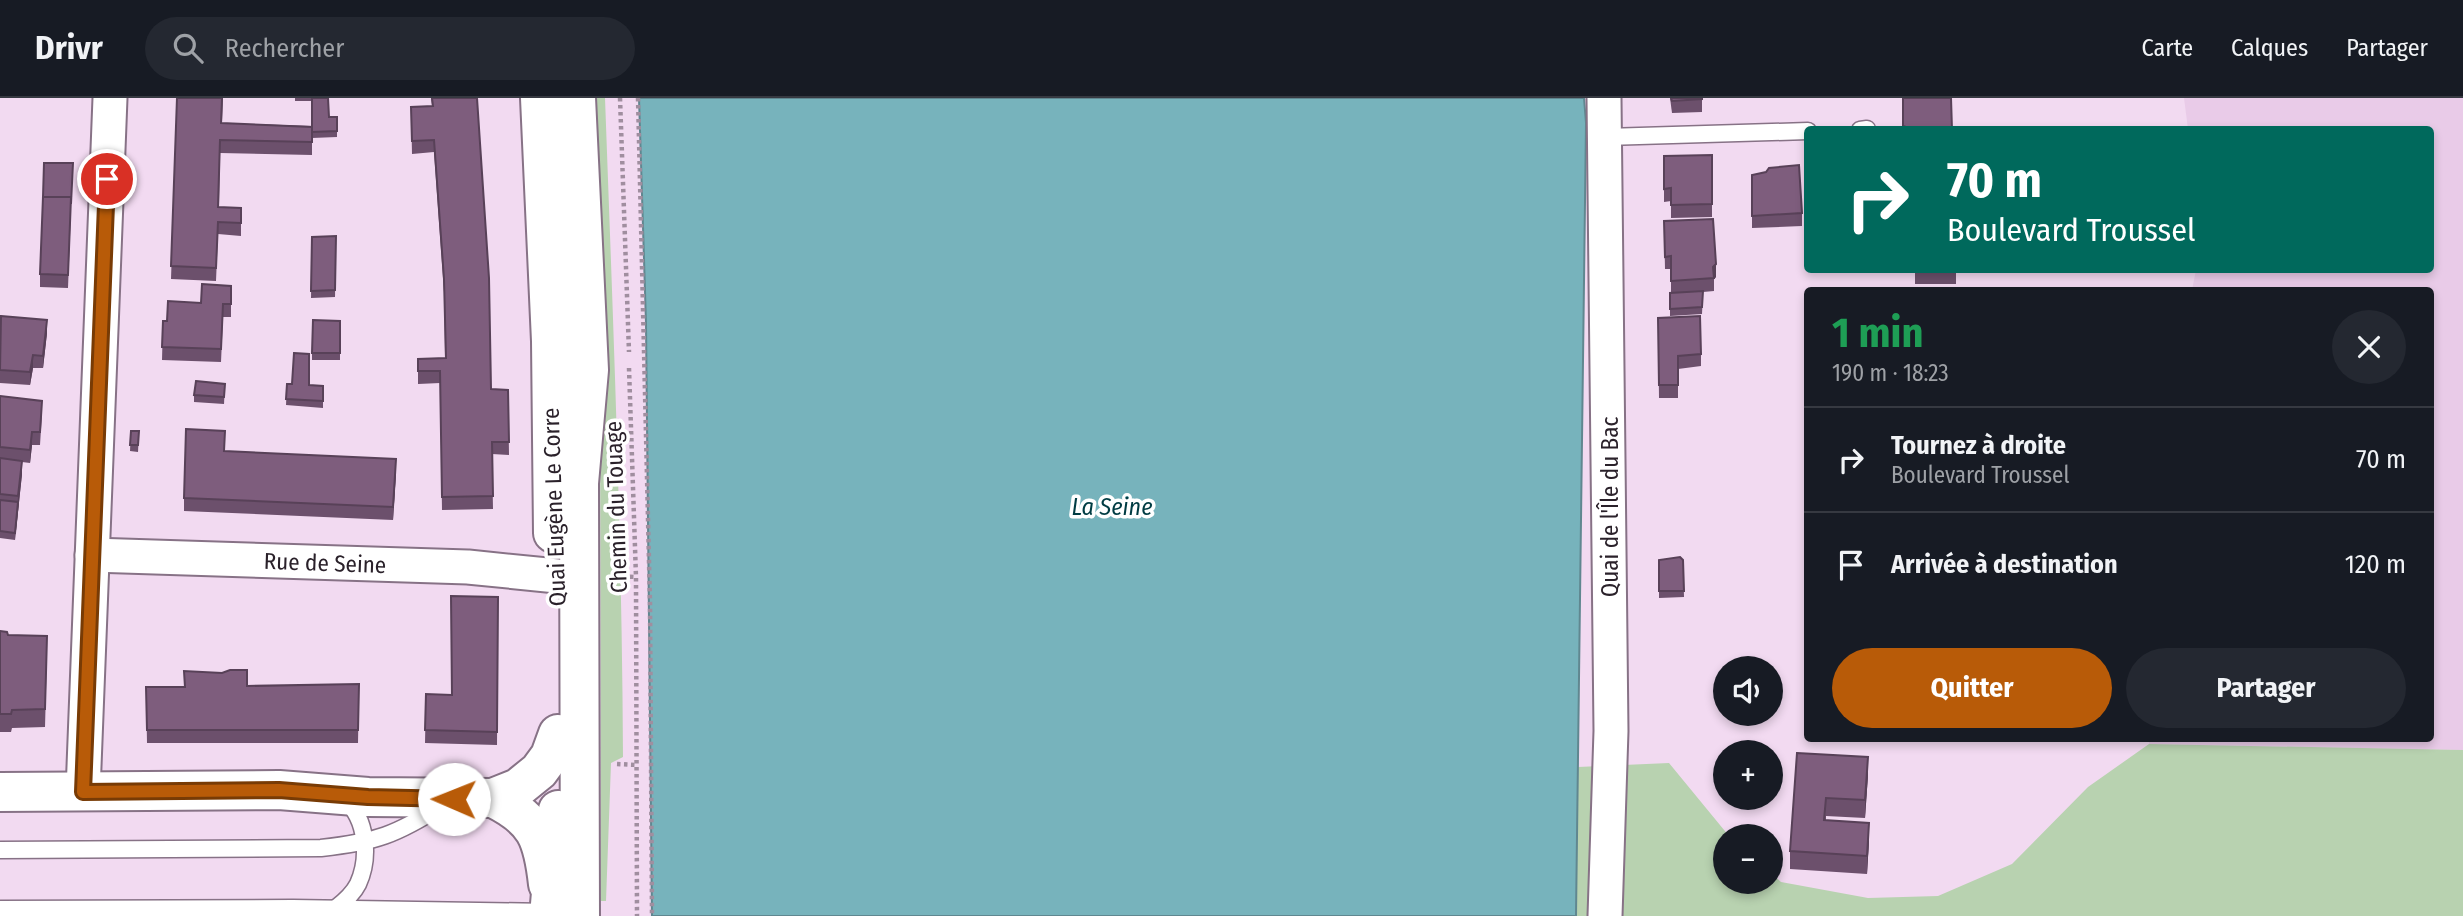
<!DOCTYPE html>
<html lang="fr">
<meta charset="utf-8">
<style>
:root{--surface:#171b24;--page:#242831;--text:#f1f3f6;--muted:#9ea1a6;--line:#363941;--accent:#b85b08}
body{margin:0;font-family:"Fira Sans Condensed",sans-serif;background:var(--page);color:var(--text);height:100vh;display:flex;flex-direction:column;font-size:26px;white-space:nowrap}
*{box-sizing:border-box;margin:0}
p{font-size:23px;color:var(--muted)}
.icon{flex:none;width:38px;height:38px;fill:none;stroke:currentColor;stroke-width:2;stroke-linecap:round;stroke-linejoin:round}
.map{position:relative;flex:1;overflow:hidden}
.side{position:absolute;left:1804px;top:189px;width:630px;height:455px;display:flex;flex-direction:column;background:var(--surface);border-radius:7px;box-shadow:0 4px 10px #0003}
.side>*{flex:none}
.banner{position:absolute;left:1804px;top:28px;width:630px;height:147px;border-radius:7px;box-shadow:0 4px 10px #0003;background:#00695c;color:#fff;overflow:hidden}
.fabs{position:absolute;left:1713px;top:558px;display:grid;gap:14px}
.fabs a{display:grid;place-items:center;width:70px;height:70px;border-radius:50%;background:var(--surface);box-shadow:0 4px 10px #0003;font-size:35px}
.pin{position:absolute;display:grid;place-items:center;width:60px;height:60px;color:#fff;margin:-30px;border:4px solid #fff;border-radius:50%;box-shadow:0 2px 7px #0007}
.me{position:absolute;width:77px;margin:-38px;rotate:271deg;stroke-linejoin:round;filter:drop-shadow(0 0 5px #0008)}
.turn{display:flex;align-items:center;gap:24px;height:147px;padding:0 28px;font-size:32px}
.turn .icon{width:91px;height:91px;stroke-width:2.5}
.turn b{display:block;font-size:49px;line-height:60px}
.round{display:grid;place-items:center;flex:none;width:74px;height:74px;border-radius:37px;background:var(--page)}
.overview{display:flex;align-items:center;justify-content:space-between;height:119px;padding:0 28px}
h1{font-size:42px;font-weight:700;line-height:52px;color:#1e9e55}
.button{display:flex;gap:14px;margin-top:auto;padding:14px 28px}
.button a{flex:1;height:80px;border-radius:42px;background:var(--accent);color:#fff;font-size:28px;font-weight:700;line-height:80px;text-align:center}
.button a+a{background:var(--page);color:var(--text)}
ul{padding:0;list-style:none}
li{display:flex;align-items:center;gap:21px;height:105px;padding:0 28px;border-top:2px solid var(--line)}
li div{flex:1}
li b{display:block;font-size:26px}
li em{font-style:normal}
header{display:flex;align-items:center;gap:42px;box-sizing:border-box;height:98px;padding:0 35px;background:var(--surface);border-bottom:2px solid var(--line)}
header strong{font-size:33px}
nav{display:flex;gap:38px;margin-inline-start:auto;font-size:24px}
.search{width:490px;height:63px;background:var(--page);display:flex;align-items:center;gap:18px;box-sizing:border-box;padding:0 24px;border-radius:38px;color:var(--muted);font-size:26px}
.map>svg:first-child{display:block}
.built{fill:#e9cbe8}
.green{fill:#b8d2b0}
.water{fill:#77b3bc;stroke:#608790;stroke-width:2}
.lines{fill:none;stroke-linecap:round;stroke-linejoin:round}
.service-casing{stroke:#877286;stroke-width:19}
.minor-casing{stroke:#877286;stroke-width:37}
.tertiary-casing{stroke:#877286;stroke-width:42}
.secondary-casing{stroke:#877286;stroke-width:42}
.path{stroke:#a08e9f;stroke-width:4.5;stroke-dasharray:3.5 3.5;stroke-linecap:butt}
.service{stroke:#fff;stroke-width:16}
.minor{stroke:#fff;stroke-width:33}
.tertiary{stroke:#fff;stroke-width:38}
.secondary{stroke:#fff;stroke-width:38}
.wall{fill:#6c506c}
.shaded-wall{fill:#584158}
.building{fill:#7e5d7d;stroke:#584158;stroke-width:2}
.route-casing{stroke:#783b05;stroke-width:18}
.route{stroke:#b85b08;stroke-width:12}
.labels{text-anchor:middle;stroke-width:7;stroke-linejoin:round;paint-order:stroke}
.street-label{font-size:23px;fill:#2a212a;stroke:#fff}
.water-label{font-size:24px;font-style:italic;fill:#003c43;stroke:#fff}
</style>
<header>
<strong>Drivr</strong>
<div class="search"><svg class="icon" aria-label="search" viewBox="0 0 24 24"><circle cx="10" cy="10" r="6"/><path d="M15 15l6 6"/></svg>Rechercher</div>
<nav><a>Carte</a><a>Calques</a><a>Partager</a></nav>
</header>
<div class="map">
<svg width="2463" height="818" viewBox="0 0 2463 818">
<rect width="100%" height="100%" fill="#f2daf1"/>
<polygon class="built" points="2184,0 2463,0 2463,652 2149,646 2149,641 2431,640 2431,192 2192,192 2196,172 2431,172 2431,32 2188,31"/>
<g class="green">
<path d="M589,0h16c8,220 17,440 18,659l-12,6 -5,138h-5l-1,-529z"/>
<polygon points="2149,646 2463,652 2463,818 1576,818 1578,669 1669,665 1729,738 1726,738 1726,784 1771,784 1771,775 1781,784 1868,800 1938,798 2012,766 2088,689"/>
</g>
<polygon class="water" points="639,0 1584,0 1586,25 1576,818 652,818 646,225"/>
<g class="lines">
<g class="service-casing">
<g id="service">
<polyline points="1860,32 1867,31"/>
<polyline points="1606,39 1808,33"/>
<path d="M0,752l321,-2c55,-6 75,-13 122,-43"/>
<path d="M336,810c9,-7 17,-14 22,-24 12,-26 9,-65 -13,-84"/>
<polyline points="0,811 293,810 550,814"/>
</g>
</g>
<g class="minor-casing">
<g id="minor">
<polyline points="1604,0 1611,633 1605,818"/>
<polyline points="92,457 468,469 557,478"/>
<polyline points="83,694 110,0"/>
</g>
</g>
<g class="tertiary-casing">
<g id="tertiary">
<polyline points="0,694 279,692 368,699 493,700 518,690 539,673 550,658 558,636"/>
<path d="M493,700c43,21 50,40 55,86"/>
</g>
</g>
<g class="secondary-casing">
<g id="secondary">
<polyline points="540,0 551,243 553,435"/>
<polyline points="576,0 589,272 579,385 580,818"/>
<polyline points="549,818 558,712"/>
</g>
</g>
<g class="path">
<polyline points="620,0 629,254"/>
<polyline points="638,0 650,505 652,818"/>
<polyline points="629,270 636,479 637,818"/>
<polyline points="616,478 636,479"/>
<polyline points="617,666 637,667"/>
</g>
<use href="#service" class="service"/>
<use href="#minor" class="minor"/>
<use href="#tertiary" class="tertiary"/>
<use href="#secondary" class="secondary"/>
</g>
<g class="wall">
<polygon points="177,0 223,0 222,25 312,28 312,3 295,3 295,0 328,0 329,19 337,19 337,39 312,40 312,57 220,55 219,109 241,110 241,138 218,136 216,183 171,181"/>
<polygon points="431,0 477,0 491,291 508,292 509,357 492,356 493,411 442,412 440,285 418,286 418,261 445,260 444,194 434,54 412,56 411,9 432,8"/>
<polygon points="1670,0 1702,0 1702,14 1672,15"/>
<polygon points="1712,57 1712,119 1671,120 1671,103 1664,104 1664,58"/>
<polygon points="1752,77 1802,115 1802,128 1752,130"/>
<polygon points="71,112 68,190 40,189 40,176"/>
<polygon points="1664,123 1716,179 1714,181 1714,193 1703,194 1702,216 1670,218 1670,195 1671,194 1671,171 1665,171"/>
<polygon points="336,138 335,199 311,200 312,139"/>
<rect x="1915" y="172" width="41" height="14"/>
<polygon points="231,201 231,219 223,219 221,264 162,262 163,223 167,223 201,205"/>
<polygon points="1658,220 1701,256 1701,268 1678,271 1678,300 1659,300"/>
<polygon points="340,223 340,262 312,262 312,255"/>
<polygon points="0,231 47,235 43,270 33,270 30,287 0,285"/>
<polygon points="225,286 224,306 194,304 194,297"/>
<polygon points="287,286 323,288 323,310 286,307"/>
<polygon points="0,298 42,315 40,347 32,347 30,365 22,364 22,376 15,442 0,440"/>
<polygon points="131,333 139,333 138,354 130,353"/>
<polygon points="396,374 393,422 184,413 184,400"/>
<polygon points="1659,462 1683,462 1684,499 1659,500"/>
<polygon points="498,499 497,647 425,645 426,596 452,597"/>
<polygon points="0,533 47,556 45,629 12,630 11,634 0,634"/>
<polygon points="222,575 247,588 359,586 358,645 147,645 146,589 184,589"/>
<polygon points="1797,655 1868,677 1865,720 1826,718 1826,722 1869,743 1867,776 1790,771 1790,753"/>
</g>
<g class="shaded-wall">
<polygon points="1716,166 1716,179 1714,181 1713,169"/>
<polygon points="47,222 47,235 43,270 43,258"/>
<polygon points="33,257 33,270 30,287 30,274"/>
<polygon points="32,334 32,347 30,365 30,352"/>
<polygon points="396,361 396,374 393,422 393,409"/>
<polygon points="22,363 22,376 15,442 18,398"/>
<polygon points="1868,659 1868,677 1865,720 1865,702"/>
<polygon points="1869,725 1869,743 1867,776 1867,758"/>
</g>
<g class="building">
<polygon points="177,0 222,0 221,25 312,29 312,44 220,42 218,109 241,110 241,125 218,124 216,170 171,168"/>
<polygon points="312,0 328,0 329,19 337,19 337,33 312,34"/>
<polygon points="432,0 477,0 489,180 491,291 508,292 509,344 492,344 493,398 442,399 440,273 418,273 418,261 446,260 444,181 434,42 412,43 411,9 433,8"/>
<polygon points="1671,0 1702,0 1702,1 1672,3"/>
<polygon points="1903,0 1951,0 1952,32 1909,32 1909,30 1903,28"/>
<polygon points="1712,57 1712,106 1671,107 1671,90 1664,91 1664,58"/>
<polygon points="44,65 73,65 71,106 71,99 43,99"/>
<polygon points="1799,67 1802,115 1752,118 1752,77 1766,74 1769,70"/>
<polygon points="43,99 71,99 68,177 40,176"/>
<polygon points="1713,121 1716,166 1713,169 1714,180 1671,183 1671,158 1665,159 1664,123"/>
<polygon points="336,138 335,192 311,193 312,139"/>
<rect x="1915" y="172" width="41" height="1"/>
<polygon points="202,186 231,188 231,206 223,206 221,251 162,249 163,223 167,223 168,203 201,205"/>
<polygon points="1703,193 1702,209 1670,211 1670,195"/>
<polygon points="1,218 47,222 43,258 33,257 30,274 0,272"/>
<polygon points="1700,218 1701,256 1678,258 1678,287 1659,287 1658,220"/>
<polygon points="313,222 340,223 340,255 312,255"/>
<polygon points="294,255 309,256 309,287 323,288 323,303 286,301 287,286 292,286"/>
<polygon points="196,283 225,286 224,299 194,297"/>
<polygon points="0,298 42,303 40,334 32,334 30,352 0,349"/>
<polygon points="186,331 225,333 224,353 396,361 393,409 184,400"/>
<polygon points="131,333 139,333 138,347 130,347"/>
<polygon points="0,360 22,363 18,398 0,396"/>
<polygon points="0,402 18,404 15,435 0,433"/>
<polygon points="1680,459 1683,462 1684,493 1659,493 1659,462"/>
<polygon points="451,498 498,499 497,634 425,632 426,596 452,597"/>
<polygon points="0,533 7,534 8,537 47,538 45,611 12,612 11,616 0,616"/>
<polygon points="230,572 247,572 247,588 359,586 358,632 147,632 146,589 185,589 184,573 222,575"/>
<polygon points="1797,655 1868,659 1865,702 1826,700 1824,722 1869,725 1867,758 1790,753"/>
</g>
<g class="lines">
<g class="route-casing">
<polyline id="route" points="107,81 83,694 279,692 368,699 454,701"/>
</g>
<use href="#route" class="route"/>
</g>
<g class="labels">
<g class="street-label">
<text transform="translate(554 409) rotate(-92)" y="8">Quai Eugène Le Corre</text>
<text transform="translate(616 409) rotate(-92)" y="8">Chemin du Touage</text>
<text transform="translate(1610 409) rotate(-90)" y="8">Quai de l'Île du Bac</text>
<text transform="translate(325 465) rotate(2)" y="8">Rue de Seine</text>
</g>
<g class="water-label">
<text x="1112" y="417">La Seine</text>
</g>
</g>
</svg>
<div class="fabs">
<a><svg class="icon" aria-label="sound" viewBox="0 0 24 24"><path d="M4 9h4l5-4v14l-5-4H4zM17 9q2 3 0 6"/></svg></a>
<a>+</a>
<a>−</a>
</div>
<div class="pin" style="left:107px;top:81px;background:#d93025"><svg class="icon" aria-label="arrive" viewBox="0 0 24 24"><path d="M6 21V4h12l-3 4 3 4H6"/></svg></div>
<svg class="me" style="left:454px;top:701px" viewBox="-20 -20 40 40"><circle r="19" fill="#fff"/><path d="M0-13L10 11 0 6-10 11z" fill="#b85b08"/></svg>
<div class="banner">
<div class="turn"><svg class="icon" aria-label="right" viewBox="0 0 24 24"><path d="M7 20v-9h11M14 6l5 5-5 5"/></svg><div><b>70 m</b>Boulevard Troussel</div></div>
</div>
<section class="side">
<div class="overview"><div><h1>1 min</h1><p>190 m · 18:23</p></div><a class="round"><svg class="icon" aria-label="close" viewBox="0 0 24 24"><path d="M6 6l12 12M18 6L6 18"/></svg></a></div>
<ul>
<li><svg class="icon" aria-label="right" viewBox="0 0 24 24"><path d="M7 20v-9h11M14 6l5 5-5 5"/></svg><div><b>Tournez à droite</b><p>Boulevard Troussel</p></div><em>70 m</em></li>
<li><svg class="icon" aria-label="arrive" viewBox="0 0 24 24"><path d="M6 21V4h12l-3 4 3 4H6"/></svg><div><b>Arrivée à destination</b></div><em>120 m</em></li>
</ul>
<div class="button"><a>Quitter</a><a>Partager</a></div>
</section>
</div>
